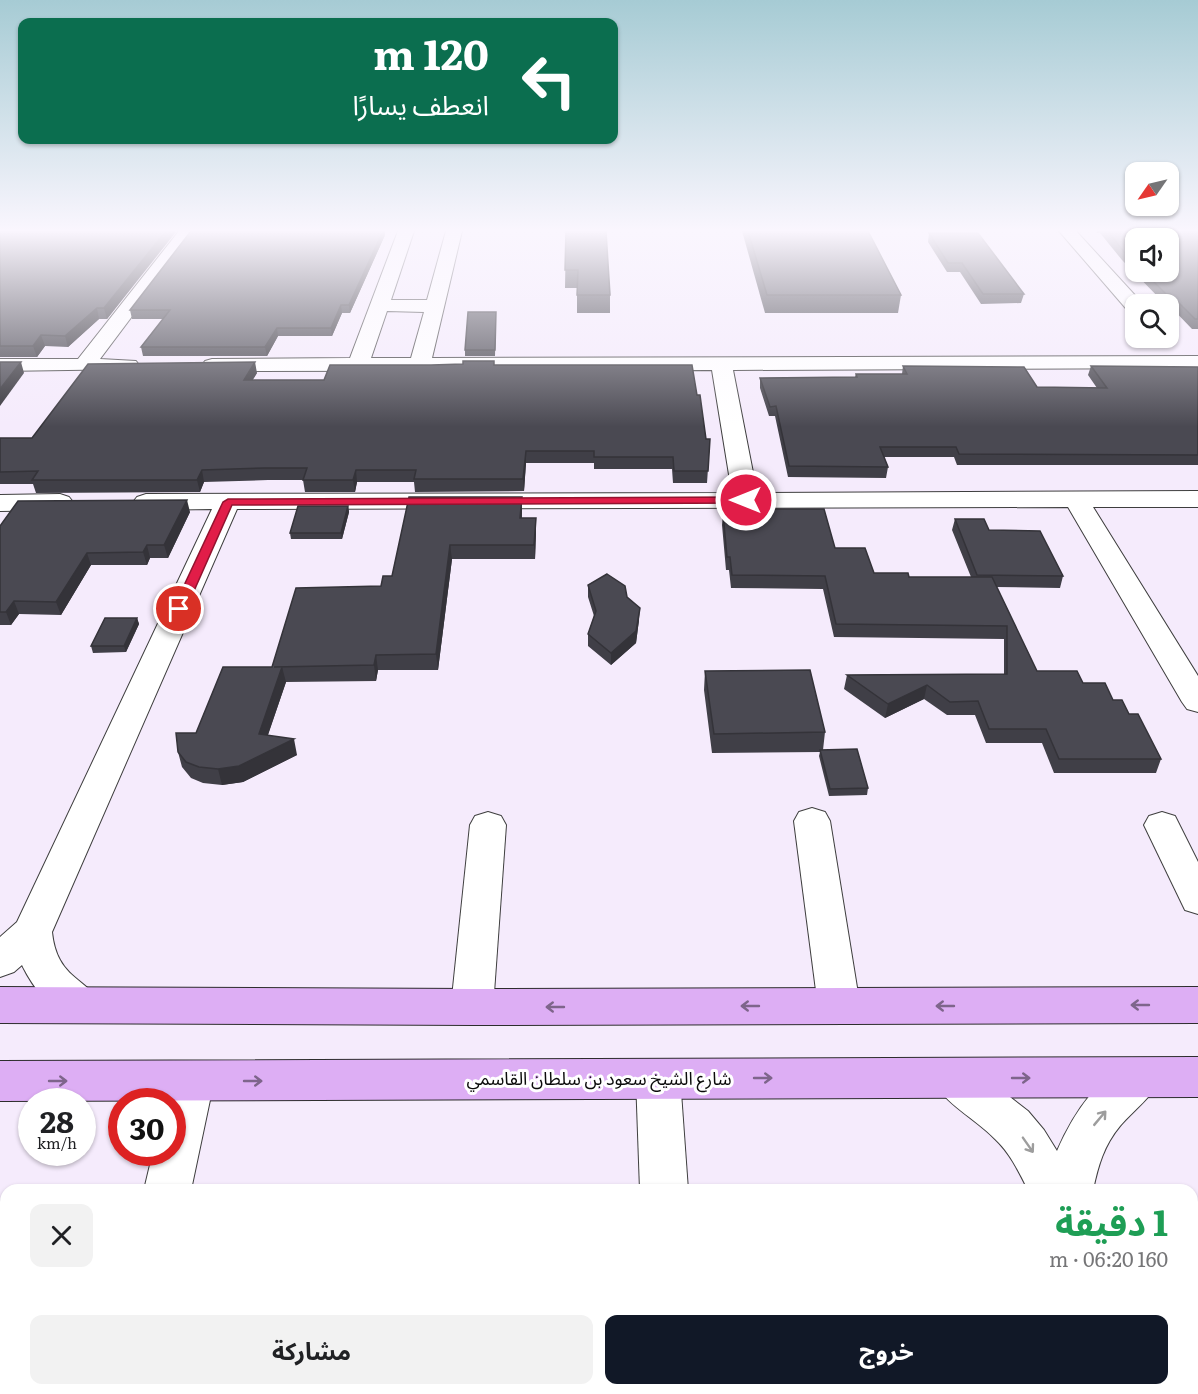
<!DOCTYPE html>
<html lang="ar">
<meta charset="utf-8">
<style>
:root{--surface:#fff;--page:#f2f2f2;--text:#202124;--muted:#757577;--accent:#111827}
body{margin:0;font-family:Literata,"Noto Sans Arabic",serif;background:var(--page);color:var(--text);direction:rtl;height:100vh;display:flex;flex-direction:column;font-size:22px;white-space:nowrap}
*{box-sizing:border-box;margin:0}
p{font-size:20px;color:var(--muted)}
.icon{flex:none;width:33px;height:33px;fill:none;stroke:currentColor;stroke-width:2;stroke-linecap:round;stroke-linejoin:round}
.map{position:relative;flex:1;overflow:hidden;direction:ltr}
.sheet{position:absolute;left:0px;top:1184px;width:1198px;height:212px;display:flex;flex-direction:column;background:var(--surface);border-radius:18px 18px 0 0;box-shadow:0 2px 4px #0004;direction:rtl}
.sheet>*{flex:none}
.top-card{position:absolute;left:18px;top:18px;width:600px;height:126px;border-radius:12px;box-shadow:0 2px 4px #0004;direction:rtl;background:#0b6e4f;color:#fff;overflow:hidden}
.needle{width:39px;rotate:236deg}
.fabs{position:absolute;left:1125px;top:162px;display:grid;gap:12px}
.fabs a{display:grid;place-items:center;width:54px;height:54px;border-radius:12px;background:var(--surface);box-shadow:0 2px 4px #0004;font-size:30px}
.speed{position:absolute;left:18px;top:1088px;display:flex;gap:12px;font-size:30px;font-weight:700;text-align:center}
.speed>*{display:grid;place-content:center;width:78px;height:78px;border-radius:50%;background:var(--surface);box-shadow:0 2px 4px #0004;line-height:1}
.speed small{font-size:15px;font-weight:400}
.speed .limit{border:9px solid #d22;background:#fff;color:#111}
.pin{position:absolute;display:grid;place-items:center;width:51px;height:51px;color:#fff;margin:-26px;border:3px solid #fff;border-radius:50%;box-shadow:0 2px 6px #0007}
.me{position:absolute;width:66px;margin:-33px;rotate:270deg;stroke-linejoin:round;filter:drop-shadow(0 0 4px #0008)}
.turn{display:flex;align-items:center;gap:21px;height:126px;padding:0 30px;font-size:27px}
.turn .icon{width:78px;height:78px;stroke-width:2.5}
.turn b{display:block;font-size:42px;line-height:51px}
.round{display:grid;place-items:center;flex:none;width:63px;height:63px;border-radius:12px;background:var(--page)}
.summary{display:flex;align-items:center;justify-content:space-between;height:102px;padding:0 30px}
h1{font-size:36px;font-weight:700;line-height:45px;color:#1e9e55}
.primary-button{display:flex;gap:12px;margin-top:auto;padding:12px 30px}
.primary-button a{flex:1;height:69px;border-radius:12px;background:var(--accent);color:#fff;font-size:24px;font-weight:700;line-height:69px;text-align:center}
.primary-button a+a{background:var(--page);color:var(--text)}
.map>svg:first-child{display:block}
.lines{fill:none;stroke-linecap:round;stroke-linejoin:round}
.minor-casing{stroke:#3e3e3e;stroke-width:2}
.secondary-casing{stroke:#2d2d2d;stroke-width:2}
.minor{fill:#fff;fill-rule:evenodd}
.secondary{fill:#ddaef4;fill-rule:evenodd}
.wall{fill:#403f47;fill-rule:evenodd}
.shaded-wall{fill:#343339}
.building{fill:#4a4952;stroke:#343339;stroke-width:1.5}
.oneway{stroke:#7e658b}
.oneway2{stroke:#9d9d9d}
.route{fill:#e11d48;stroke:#92132f;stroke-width:1.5}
.labels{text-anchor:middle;stroke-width:6;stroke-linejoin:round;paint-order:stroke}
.near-street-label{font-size:18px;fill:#0b0b0b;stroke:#fff}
</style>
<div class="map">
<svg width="1198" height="1394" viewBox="0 0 1198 1394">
<rect width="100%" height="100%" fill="#f5ebfc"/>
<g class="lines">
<g class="minor-casing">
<g id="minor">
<polygon points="179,231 196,231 100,359 136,361 139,365 136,369 0,371 0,359 78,359"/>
<path d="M398,231h16l-23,69h36l19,-69h16l-30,127 766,-2v12l-465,2 24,123 441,-2v16h-105l105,169v36l-11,-3 -5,-7 -114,-195 -831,2 -185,423c1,9 3,19 8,28 10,19 32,26 42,45l-6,12c-4,1 -10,4 -14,5 -24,2 -51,-38 -60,-57l-8,7 -14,5v-40l17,-15 195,-413 -66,1 -9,-3 -4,-5 4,-5 9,-3 586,-1 -20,-123 -500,1 -7,-2 -3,-4 3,-4 7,-2 138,-1zM387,311l37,1 -13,46h-40z"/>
<polygon points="1059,231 1076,231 1143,304 1136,304 1136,314 1129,312"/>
<polygon points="60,494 69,497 73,502 69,507 60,510 0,511 0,495"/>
<polygon points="812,808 825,812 830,821 860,1006 854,1018 839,1023 824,1018 818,1006 794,821 799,812"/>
<polygon points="488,812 501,816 506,825 493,1007 487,1019 472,1024 457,1019 451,1007 470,825 475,816"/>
<polygon points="1162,812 1175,816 1198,862 1198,914 1185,910 1144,825 1149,816"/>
<path d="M1140,1058l15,6 7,13c-10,20 -27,32 -42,49 -16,19 -22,40 -27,64h-65c-9,-18 -18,-37 -33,-51 -20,-21 -50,-34 -63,-61l7,-13 15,-6 15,6 59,46 16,19 13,21c16,-37 43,-79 83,-93z"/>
<polygon points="658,1059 673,1065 680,1078 688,1190 640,1190 636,1078 643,1065"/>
<polygon points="192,1062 207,1067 214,1081 191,1190 144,1190 153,1152 172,1152 172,1101 165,1101 177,1067"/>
<polygon points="1095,1389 1149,1389 1151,1394 1097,1394"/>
</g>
</g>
<g class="secondary-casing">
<g id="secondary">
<polygon points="0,987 472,989 1198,987 1198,1023 472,1025 0,1023"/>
<polygon points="1198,1057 1198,1097 0,1101 0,1061"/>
</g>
</g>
<use href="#minor" class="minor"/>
<use href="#secondary" class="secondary"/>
</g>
<g class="wall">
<polygon points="0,231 175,231 107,319 99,319 68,347 45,346 37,357 0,357"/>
<polygon points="566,231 610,295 610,313 577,313 577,288 565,288"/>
<polygon points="742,231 868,231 901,295 898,313 765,313"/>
<path d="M1096,231h102v98h-6l-25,-26h-3l-42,-43 -22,-27h-3zM1136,238l32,34h-32z"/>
<polygon points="929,233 1024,294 1021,303 981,304 960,272 947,272 928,242"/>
<polygon points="385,235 350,313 342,313 332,336 278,336 267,356 143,356 141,347 164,319 132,319 130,310"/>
<polygon points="496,312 495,356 465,356 465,350"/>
<polygon points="431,365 494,365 706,439 710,439 707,483 673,483 672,469 594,469 594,463 526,463 524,491 415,492 414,482 357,482 355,492 305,492 303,480 268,480 204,482 200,492 36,493 33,484 0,484 0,438 32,438 257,373 252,380 324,380"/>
<polygon points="903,366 1037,387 1097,388 1088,375 1091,366 1198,367 1198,465 957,465 954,457 884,457 888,467 886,478 788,477 775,416 769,416 760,388 760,378 855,377 856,374 902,374"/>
<polygon points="409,497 522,511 522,518 536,518 536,532 535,559 452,559 438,670 378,670 376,681 286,682 268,735 297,755 243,782 222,785 203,783 191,778 182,767 178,752 196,733 272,667 381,586 392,576"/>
<polygon points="348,506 349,512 342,539 291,539 290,533"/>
<polygon points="769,509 835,548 874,573 909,577 971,577 952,530 955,519 989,530 1063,576 1060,588 996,587 1037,671 1083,683 1113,700 1129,714 1161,759 1156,773 1054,773 1042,743 986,743 975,715 947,715 924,699 885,718 844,689 847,675 1004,674 1004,639 834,637 823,589 731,588 729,570 726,570 722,525 723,513 768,514"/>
<polygon points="190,512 168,558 150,558 147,565 91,565 61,615 19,614 11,625 0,625 0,526"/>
<polygon points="588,585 627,597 639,620 636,643 611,665 588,646 588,634 594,616 588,597"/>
<polygon points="137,618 139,624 126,652 93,653 91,646"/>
<polygon points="705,671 825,732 823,750 868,788 867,795 829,796 819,756 820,752 712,753 704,690"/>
</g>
<g class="shaded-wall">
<polygon points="166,231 176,232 107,319 104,308"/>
<polygon points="382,231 385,231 385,235 350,313 349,305"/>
<polygon points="341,305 342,313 332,336 331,328"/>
<polygon points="97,308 99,319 68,347 65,336"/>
<polygon points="277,328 278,336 267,356 265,347"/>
<polygon points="41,335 45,346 37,357 33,346"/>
<polygon points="21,362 24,373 0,406 0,389"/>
<polygon points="255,362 257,373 246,391 244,380"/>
<polygon points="526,451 526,463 524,491 523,479"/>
<polygon points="202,470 204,482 200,492 197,480"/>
<polygon points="356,470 357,482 355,492 353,480"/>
<polygon points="522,497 522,511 520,532 520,518"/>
<polygon points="187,500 190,512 168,558 164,545"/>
<polygon points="348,506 349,512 342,539 341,533"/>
<polygon points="536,518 536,532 535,559 534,545"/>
<polygon points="147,545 150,558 147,565 143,552"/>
<polygon points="450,545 452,559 438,670 436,654"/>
<polygon points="87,553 91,565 61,615 56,602"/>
<polygon points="14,601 19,614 11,625 6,612"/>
<polygon points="640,608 639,620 636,643 611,665 611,653"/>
<polygon points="137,618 139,624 126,652 124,646"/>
<polygon points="376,655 378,670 376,681 374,665"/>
<polygon points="282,667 286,682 263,749 259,734"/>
<polygon points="927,685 924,699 885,718 888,704"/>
<polygon points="294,739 297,755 243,782 222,785 218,769"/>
<polygon points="417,1389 420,1389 420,1394 416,1394"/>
</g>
<g class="building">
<polygon points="0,231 166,231 104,308 97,308 65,336 41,335 33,346 0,346"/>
<polygon points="191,231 383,231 349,305 341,305 331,328 277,328 265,347 141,347 170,310 130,310"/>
<polygon points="566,231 606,231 610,295 577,295 578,270 565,270"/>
<polygon points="748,231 868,231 901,295 767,295"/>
<polygon points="1108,231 1198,231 1198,319 1195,319 1170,294 1166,294 1144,272 1168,272 1168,238 1136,238 1136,263 1124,252"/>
<polygon points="929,233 978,233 1024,294 983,294 962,263 948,263"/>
<polygon points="468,312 496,312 495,350 465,350"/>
<polygon points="463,361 494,361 494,365 692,365 697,395 700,395 706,439 710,439 708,471 674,471 673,457 594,457 594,451 526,451 523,479 414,479 416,470 356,470 353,480 303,480 307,468 265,468 202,470 197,480 32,480 38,471 0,472 0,438 32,438 88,364 255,362 244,380 324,380 330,365 431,365 463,364"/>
<polygon points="0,362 21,362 0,389"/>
<polygon points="903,366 1024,367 1037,387 1107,388 1091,366 1198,367 1198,455 959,454 956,447 880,447 888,467 789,466 776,406 770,407 760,378 857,377 856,374 907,374"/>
<polygon points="409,497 522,497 520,518 536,518 534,545 450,545 436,654 376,655 374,665 274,667 282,667 259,734 294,739 239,766 218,769 199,767 186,762 178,752 176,733 196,733 223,667 272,667 296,588 381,586 383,576 392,576"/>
<polygon points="187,500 164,545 147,545 143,552 87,553 56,602 14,601 6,612 0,612 0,526 18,501"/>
<polygon points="298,506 348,506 341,533 290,533"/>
<polygon points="769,509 824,509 835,548 865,548 874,573 908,573 909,577 992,577 1037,671 1077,671 1083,683 1105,683 1113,700 1122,700 1129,714 1138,714 1161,759 1059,759 1046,729 989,729 978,701 950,702 927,685 888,704 847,675 1007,674 1007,626 836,624 825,576 732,575 730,557 727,557 723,513 770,514"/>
<polygon points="955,519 984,519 989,530 1040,531 1063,576 977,575"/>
<polygon points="607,574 625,586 627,597 640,608 636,631 611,653 588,634 596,611 588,585"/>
<polygon points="105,618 137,618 124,646 91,646"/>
<polygon points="810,670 825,732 714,734 705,671"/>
<polygon points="857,749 868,788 830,789 820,750"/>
<polygon points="376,1389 417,1389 416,1394 375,1394"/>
</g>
<defs><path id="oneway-shaft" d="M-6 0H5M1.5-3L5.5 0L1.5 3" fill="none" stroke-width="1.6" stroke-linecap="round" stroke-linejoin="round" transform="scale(1.5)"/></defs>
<g class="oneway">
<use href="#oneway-shaft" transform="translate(1140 1005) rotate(180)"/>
<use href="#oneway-shaft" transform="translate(750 1006) rotate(180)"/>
<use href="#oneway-shaft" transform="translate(945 1006) rotate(180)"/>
<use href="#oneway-shaft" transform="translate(555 1007) rotate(180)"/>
<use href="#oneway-shaft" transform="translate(763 1078)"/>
<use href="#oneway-shaft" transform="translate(1021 1078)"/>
<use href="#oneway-shaft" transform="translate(58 1081)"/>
<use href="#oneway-shaft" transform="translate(253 1081)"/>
</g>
<g class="oneway2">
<use href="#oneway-shaft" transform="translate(1100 1118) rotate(-50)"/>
<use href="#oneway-shaft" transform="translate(1028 1145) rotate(55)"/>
</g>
<linearGradient id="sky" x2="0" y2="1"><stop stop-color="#a6cbd4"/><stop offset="0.54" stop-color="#faf6fe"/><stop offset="1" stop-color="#faf6fe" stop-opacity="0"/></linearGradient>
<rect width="1198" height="427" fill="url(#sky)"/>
<polygon class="route" points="746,497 752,500 750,503 232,505 186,609 179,613 173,609 223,502 228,499"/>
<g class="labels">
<g class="near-street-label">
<text x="599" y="1085">شارع الشيخ سعود بن سلطان القاسمي</text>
</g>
</g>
</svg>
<div class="fabs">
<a><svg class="needle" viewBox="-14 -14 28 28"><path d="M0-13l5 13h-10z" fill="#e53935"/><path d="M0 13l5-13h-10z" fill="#757577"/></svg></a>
<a><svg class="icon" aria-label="sound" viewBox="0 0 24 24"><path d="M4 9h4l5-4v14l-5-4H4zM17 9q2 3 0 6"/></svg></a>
<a><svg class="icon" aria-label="search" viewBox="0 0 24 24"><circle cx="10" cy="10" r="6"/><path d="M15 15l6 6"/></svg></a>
</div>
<div class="speed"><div>28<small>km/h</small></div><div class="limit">30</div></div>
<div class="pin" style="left:179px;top:609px;background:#d93025"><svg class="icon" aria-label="arrive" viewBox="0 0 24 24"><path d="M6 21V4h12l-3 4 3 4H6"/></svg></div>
<svg class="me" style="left:746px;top:500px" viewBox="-20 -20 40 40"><circle r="17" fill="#e11d48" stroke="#fff" stroke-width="3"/><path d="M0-11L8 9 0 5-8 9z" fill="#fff"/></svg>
<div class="top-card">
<div class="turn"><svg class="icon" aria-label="left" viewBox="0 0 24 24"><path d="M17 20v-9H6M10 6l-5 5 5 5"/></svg><div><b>120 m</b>انعطف يسارًا</div></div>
</div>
<section class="sheet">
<div class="summary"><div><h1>1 دقيقة</h1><p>160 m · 06:20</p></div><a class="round"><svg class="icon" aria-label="close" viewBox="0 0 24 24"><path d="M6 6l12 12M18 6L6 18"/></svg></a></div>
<div class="primary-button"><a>خروج</a><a>مشاركة</a></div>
</section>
</div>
